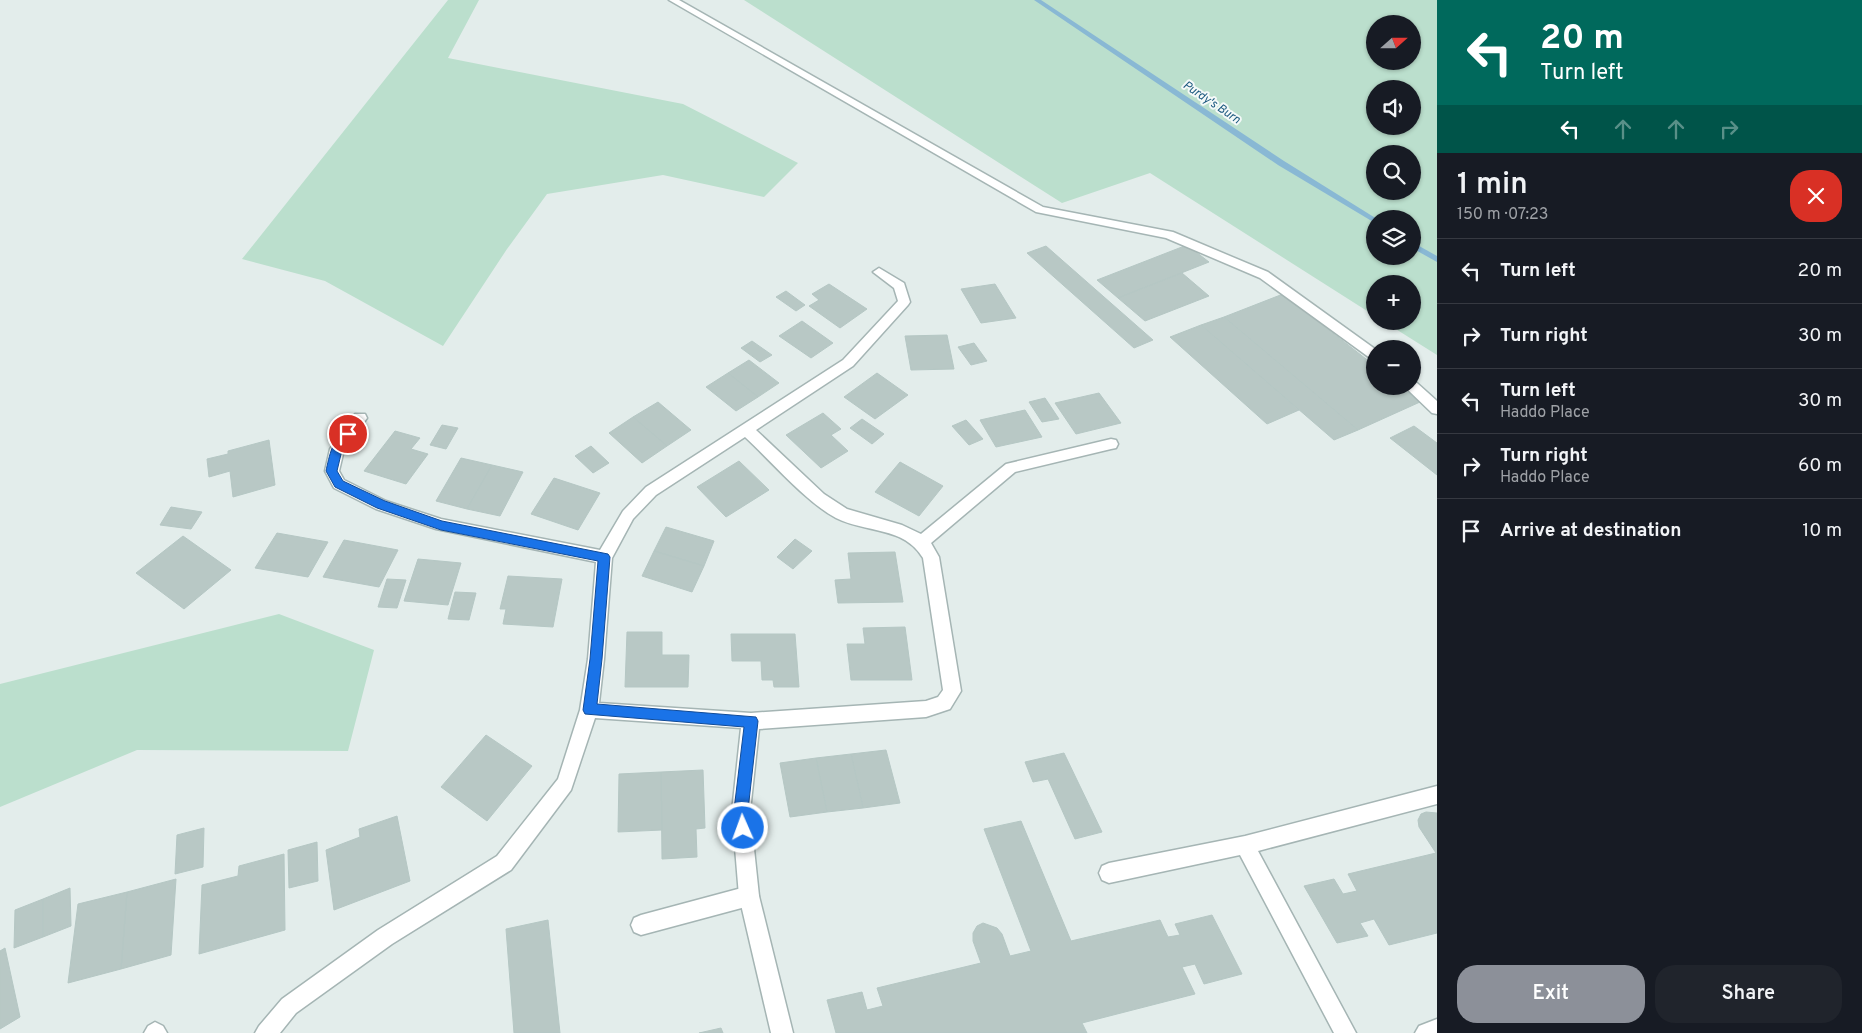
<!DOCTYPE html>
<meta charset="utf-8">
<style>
:root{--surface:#171b24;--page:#20242c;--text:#f1f3f6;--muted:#9ea1a6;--line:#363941;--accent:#8c9099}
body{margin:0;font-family:Overpass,sans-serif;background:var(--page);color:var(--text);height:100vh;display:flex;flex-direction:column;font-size:19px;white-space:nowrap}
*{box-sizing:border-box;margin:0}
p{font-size:16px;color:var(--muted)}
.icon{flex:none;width:28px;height:28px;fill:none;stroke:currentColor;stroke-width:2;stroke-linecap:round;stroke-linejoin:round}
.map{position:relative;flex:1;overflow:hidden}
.details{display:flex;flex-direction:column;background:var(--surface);width:425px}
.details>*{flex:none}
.top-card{background:#00695c;color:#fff;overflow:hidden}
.needle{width:32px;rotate:69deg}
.controls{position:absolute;left:1366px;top:15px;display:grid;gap:10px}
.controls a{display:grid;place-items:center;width:55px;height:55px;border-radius:50%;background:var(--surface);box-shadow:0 1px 4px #0004;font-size:25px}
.pin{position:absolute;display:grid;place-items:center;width:42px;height:42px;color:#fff;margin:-21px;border:2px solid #fff;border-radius:50%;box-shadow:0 1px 5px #0007}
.me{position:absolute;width:55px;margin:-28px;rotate:358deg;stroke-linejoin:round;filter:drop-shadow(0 0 4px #0008)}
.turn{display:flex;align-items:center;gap:18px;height:105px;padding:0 20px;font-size:22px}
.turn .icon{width:65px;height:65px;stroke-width:2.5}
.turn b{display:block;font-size:35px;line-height:42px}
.lanes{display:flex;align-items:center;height:48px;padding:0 20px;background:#0003;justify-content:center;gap:25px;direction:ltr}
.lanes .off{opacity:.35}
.round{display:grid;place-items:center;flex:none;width:52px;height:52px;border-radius:20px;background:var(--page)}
.head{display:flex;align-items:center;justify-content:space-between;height:85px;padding:0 20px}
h1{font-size:30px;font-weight:600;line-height:38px}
.action{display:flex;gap:10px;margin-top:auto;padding:10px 20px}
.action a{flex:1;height:58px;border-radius:20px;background:var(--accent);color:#fff;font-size:20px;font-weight:600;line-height:58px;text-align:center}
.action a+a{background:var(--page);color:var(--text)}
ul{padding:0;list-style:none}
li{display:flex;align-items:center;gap:15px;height:65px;padding:0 20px;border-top:1px solid var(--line)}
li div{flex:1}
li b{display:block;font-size:19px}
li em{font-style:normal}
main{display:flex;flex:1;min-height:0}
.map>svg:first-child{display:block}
.green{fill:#bbdfcd;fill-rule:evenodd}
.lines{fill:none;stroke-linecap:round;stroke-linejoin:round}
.stream{fill:#89b8d4;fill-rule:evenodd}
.building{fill:#b8c8c5;stroke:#b5c7c4}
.lane-casing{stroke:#a5b5b4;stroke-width:3}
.street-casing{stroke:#a5b5b4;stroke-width:3}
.lane{fill:#fff;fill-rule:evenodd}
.street{fill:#fff;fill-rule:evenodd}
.route{fill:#1a73e8;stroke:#114b97}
.labels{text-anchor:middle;stroke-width:4;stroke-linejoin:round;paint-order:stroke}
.far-water-label{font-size:12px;font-style:italic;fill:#19577e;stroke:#f4f9f8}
</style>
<main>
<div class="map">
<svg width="1437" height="1033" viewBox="0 0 1437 1033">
<rect width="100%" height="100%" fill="#e3edeb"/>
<g class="green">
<polygon points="448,0 479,0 448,58 683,104 798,163 764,197 663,175 547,194 507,249 443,346 325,281 242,259"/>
<path d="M744,0h693v355l-54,-34h29v-37h-37v32l-225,-143 -88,30zM1375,24h37v37h-37zM1375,89h37v37h-37zM1375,154h37v37h-37zM1375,219h37v37h-37z"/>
<polygon points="279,614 374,650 348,751 137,750 0,807 0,684"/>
</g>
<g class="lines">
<g class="stream">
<polygon points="1034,0 1041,0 1284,161 1377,219 1375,219 1375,223 1278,165"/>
<polygon points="1412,242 1437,256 1437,262 1412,248"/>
</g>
</g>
<g class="building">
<polygon points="1187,245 1209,262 1118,298 1097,280"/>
<polygon points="1046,246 1153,340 1134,348 1027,253"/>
<polygon points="1182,273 1209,296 1145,321 1118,298"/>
<polygon points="829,284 867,309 840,328 809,306 819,300 812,294"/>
<polygon points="995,284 1016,318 981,323 961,289"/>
<polygon points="786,291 805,305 796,311 776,297"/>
<polygon points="1283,294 1375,366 1375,386 1400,386 1420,402 1358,430 1224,317"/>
<polygon points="1224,317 1358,430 1334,440 1201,325"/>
<polygon points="802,321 833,343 811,358 779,336"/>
<polygon points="1201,325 1299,410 1267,424 1170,337"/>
<polygon points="947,335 954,369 911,370 905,336"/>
<polygon points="752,341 772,355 760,362 741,348"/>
<polygon points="974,343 987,361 971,365 958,347"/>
<polygon points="749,360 779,383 758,397 728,373"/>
<polygon points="728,373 758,397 736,411 706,387"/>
<polygon points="877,373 908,395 875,419 844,397"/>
<polygon points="1099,393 1121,423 1076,434 1055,403"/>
<polygon points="1045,398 1059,419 1042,422 1029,402"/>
<polygon points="658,402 691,430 667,446 633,417"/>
<polygon points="1025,410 1042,437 996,447 980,420"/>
<polygon points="823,413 841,429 831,435 848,451 821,468 786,435"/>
<polygon points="633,417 667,446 642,463 609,433"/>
<polygon points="862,419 884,434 872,444 850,428"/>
<polygon points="966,420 983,439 969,445 952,426"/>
<polygon points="442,425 458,428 446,449 430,445"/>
<polygon points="1414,426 1437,443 1437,475 1390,438"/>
<polygon points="395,431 420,438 411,449 428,454 406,484 364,471"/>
<polygon points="269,440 275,485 233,497 230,471 209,477 207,459 228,454 228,451"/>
<polygon points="591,446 609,463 593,473 575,456"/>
<polygon points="461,458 492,465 467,509 436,501"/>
<polygon points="739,461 769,490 726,517 697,487"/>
<polygon points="900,462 943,486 919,516 875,492"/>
<polygon points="492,465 523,472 500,516 467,509"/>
<polygon points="554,478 600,493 578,530 531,514"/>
<polygon points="171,507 202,512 191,529 160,525"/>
<polygon points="666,527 714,541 704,566 654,551"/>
<polygon points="277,533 328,542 308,577 255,568"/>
<polygon points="183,536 231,570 184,609 136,573"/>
<polygon points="795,539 812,551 793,569 777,557"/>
<polygon points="344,540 398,550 379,587 323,577"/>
<polygon points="654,551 704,566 692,592 642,576"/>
<polygon points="895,552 903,602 838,603 835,580 851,579 848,553"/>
<polygon points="418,559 461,563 448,605 404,601"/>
<polygon points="508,576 562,579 553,627 503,624 506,609 500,609"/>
<polygon points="387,579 406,580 397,608 378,607"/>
<polygon points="455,592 476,593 469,620 448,619"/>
<polygon points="905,627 912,680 851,680 847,644 865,644 863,628"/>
<polygon points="627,632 662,632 662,655 689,655 688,687 625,687"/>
<polygon points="731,634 795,634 799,687 774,687 773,680 762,680 761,661 732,661"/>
<polygon points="486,735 532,766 487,821 441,787"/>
<polygon points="886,750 900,803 863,808 851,754"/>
<polygon points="1064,753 1102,832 1075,839 1048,779 1033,782 1025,762"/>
<polygon points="851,754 863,808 827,812 816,758"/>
<polygon points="816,758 827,812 790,817 780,763"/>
<polygon points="703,770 705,828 696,829 697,857 662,859 661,772"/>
<polygon points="661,772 662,830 618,832 619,774"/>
<polygon points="1426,812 1437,813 1437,933 1389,945 1374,919 1360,923 1368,936 1337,943 1304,886 1334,879 1343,894 1357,891 1348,874 1436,853 1419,827 1418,820 1421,814"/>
<polygon points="397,816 410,881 334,910 326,850 360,837 359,829"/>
<polygon points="1021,821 1071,941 1160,920 1168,937 1180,935 1175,924 1212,915 1242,974 1204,984 1195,964 1182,967 1195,994 1082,1023 1087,1033 836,1033 827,1000 862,992 867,1010 883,1006 877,988 981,963 973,941 973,933 977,926 983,923 997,928 1002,934 1010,956 1031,951 984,829"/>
<polygon points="204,828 203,867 175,874 177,835"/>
<polygon points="317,842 318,881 289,888 288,850"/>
<polygon points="284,854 285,930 199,954 202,885 238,876 239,866"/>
<polygon points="176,879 171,955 121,969 127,892"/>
<polygon points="70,888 71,926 43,937 43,899"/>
<polygon points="127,892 121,969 68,983 78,904"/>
<polygon points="43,899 43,937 14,948 15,910"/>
<polygon points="548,920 560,1033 514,1033 506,929"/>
<polygon points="5,948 20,1017 0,1029 0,951"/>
<polygon points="721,1028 723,1033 699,1033"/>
</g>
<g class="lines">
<g class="lane-casing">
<g id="lane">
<polygon points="669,0 679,0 1043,207 1173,232 1268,272 1375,349 1375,360 1370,358 1260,278 1166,238 1036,212"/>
<polygon points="1412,381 1417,383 1437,401 1437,414 1432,413 1407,389 1405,386 1412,386"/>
<polygon points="1437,786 1437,804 1258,851 1356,1033 1334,1033 1240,855 1109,883 1102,880 1099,873 1102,866 1109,863 1245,836"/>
<polygon points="749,886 756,889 759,896 756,903 749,906 641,935 634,932 631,925 634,918 641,915"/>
<polygon points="1437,1019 1437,1033 1415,1033 1419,1026"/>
</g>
</g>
<g class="street-casing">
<g id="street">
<path d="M879,268l25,15 6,19 -2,3 -55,61 -97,64 68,64 23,15 55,16 19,9 85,-70 105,-25 5,1 2,4 -2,4 -5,1 -96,23 -84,71 8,14 22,134 -11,18 -24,8 -167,12 -9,82 9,85 34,137h-22l-32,-137 -7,-85 9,-83 -146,-10 -24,72 -60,80 -119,74 -96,69 -16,20h-25l4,-7 23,-27 96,-69 119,-74 61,-77 22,-69 8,-51 8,-97 -160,-33 -60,-20 -42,-21 -9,-17 5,-22 25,-35h10l2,4 -23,32 -5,21 5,9 42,21 55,18 159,31 23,-39 23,-24 197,-127 55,-59 -4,-13 -21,-16zM745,437c26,24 61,65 91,81 29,15 68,8 87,40l20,132 -5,7 -12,4 -175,12 -152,-10 5,-44 8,-101 21,-39 23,-24z"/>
<polygon points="155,1022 163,1026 167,1033 144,1033 148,1026"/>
</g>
</g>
<use href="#lane" class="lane"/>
<use href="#street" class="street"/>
</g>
<path class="route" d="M348,430l6,4 -12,16 -5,21 6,10 42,20 57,20 166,33 2,3 -8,102 -5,45 159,13 2,4 -10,89 2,18 -2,5 -5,2 -5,-2 -4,-23 10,-83 -159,-13 -2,-4 7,-51 8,-98 -157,-31 -64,-22 -42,-21 -9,-16c3,-14 7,-36 22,-41z"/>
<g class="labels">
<g class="far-water-label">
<text transform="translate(1212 102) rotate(34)" y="4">Purdy's Burn</text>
</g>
</g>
</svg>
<div class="controls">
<a><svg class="needle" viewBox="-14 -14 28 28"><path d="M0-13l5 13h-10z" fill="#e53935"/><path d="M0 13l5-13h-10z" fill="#9ea1a6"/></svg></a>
<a><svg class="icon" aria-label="sound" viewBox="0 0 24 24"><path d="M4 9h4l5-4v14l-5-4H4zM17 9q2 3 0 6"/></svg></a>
<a><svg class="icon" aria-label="search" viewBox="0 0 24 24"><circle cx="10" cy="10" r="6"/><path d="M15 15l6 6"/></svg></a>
<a><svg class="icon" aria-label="layers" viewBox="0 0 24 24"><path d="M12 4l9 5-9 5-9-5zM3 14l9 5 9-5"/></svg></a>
<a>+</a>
<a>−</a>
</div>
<div class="pin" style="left:348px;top:434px;background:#d93025"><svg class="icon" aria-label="arrive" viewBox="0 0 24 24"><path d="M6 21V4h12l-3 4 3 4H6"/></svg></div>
<svg class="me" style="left:743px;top:828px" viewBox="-20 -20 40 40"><circle r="17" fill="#1a73e8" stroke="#fff" stroke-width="3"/><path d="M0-11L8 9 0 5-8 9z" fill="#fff"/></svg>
</div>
<section class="details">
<div class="top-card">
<div class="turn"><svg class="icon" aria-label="left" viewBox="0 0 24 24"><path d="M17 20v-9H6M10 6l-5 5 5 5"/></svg><div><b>20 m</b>Turn left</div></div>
<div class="lanes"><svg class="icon" aria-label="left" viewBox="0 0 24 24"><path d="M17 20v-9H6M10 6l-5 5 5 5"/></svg><svg class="icon off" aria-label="ahead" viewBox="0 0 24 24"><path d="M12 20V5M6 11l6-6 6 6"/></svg><svg class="icon off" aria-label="ahead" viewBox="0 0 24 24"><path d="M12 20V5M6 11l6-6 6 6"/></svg><svg class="icon off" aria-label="right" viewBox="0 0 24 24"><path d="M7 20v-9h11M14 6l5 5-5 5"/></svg></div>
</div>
<div class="head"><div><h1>1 min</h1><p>150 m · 07:23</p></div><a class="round" style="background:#d93025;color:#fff"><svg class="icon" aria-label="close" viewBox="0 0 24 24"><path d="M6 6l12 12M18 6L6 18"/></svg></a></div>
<ul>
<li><svg class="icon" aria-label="left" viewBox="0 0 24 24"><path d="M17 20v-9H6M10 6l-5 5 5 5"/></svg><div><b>Turn left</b></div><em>20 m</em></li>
<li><svg class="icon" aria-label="right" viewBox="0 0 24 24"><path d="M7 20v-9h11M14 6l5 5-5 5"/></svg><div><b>Turn right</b></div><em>30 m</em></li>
<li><svg class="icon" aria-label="left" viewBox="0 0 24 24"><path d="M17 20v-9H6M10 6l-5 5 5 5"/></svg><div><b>Turn left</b><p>Haddo Place</p></div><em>30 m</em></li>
<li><svg class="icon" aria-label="right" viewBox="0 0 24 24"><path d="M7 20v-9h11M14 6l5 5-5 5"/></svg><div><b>Turn right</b><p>Haddo Place</p></div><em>60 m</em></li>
<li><svg class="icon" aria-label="arrive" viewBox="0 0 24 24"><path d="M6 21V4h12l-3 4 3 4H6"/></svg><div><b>Arrive at destination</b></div><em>10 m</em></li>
</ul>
<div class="action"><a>Exit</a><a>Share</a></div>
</section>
</main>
